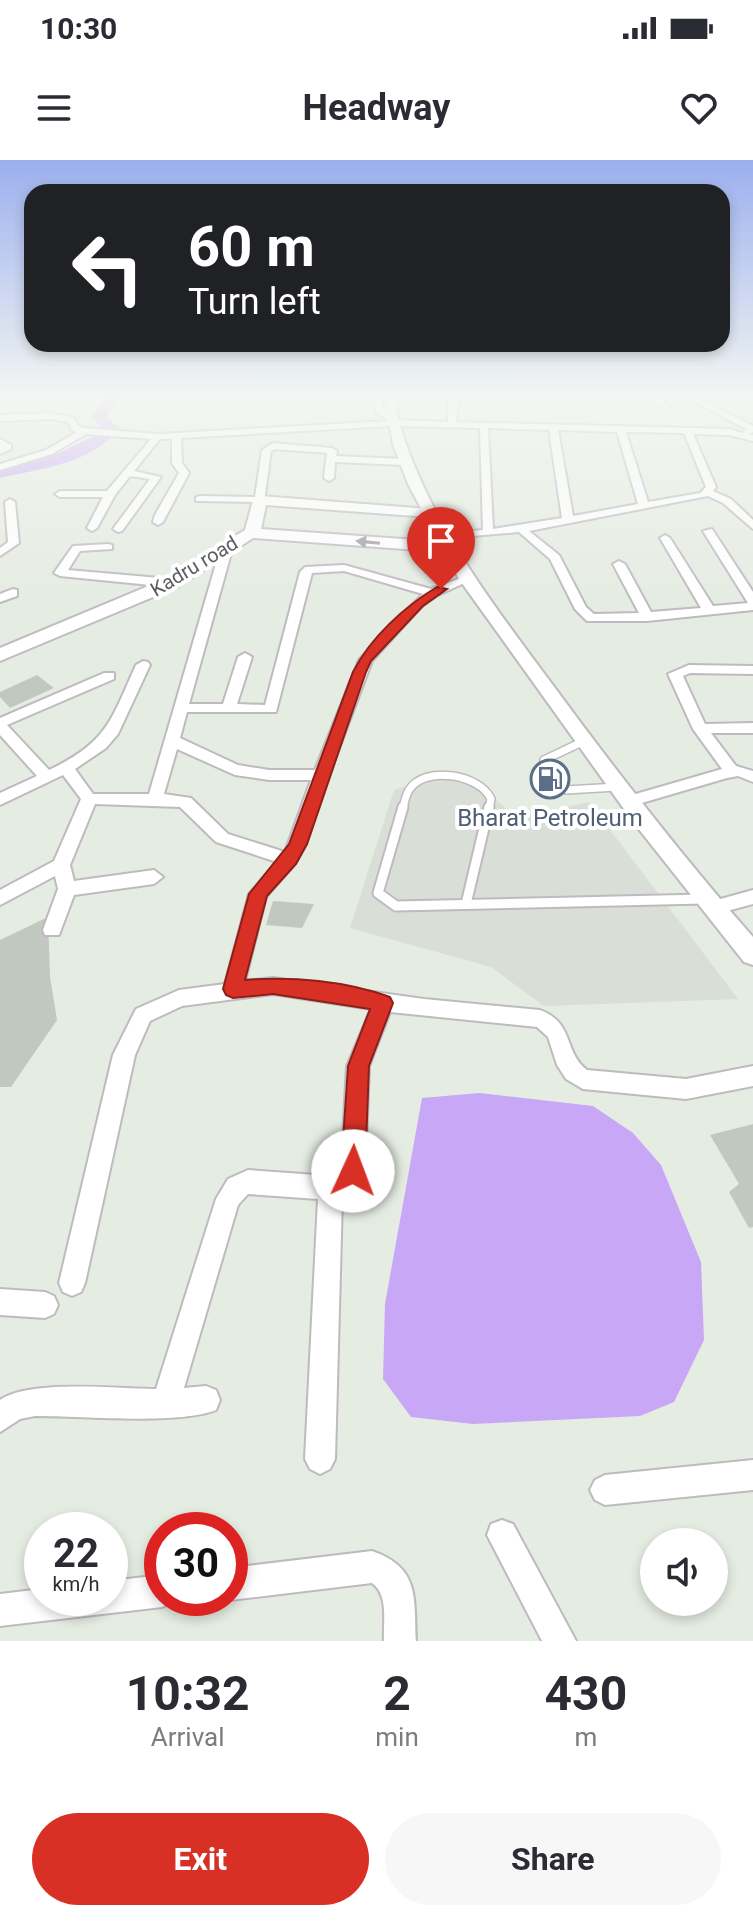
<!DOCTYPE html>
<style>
:root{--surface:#fff;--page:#f7f7f7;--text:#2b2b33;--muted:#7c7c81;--accent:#d93025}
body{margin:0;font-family:Roboto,sans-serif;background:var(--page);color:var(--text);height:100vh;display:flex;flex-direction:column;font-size:30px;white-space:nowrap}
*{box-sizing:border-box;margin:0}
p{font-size:26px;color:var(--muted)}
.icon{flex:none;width:44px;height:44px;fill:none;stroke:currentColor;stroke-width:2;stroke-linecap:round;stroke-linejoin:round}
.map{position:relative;height:1481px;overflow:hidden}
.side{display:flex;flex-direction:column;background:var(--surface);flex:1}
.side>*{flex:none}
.banner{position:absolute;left:24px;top:24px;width:706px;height:168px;border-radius:24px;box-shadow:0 4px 12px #0003;background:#202124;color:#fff;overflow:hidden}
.buttons{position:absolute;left:640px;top:1368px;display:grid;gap:16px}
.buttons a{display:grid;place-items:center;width:88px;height:88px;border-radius:50%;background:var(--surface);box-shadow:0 4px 12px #0003;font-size:40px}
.speed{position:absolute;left:24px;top:1352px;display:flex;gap:16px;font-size:40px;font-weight:700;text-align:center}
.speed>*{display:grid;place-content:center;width:104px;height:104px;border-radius:50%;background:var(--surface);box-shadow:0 4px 12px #0003;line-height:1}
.speed small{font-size:20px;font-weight:400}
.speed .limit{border:12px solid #d22;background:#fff;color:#111}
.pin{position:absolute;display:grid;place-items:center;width:68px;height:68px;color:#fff;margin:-82px -34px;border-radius:50% 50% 50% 0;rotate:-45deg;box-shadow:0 0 8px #0007}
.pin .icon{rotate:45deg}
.me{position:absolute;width:88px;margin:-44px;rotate:2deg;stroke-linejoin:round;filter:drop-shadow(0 0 6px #0008)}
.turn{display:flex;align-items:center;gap:28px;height:168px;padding:0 32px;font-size:36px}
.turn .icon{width:104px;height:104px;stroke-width:2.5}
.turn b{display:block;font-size:56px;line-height:68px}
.eta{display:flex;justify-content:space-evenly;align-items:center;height:136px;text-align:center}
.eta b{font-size:48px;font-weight:700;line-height:56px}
.cta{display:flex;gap:16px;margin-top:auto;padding:16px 32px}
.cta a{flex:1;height:92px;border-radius:48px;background:var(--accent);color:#fff;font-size:32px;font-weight:700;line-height:92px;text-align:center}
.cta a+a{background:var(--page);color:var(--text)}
.status{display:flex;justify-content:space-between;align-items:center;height:56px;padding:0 40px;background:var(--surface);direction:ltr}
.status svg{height:22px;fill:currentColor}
header{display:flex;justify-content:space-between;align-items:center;height:104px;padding:0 32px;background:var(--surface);font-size:36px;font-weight:700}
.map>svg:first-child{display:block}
.industrial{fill:#d9ded7}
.water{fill:#c9a7f7}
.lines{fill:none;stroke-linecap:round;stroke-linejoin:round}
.river{fill:#c9a7f7;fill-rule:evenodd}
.building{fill:#c1c8bf}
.service-far1-casing{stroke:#bebac0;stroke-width:10}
.service-casing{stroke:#bebac0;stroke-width:13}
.minor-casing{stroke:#bebac0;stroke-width:4}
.tertiary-casing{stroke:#bebac0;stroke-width:4}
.secondary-casing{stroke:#c0bbc3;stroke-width:4}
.service-far1{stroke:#fff;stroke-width:7}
.service{stroke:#fff;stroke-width:9}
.minor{fill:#fff;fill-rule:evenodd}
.tertiary{fill:#fff;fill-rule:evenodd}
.secondary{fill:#fff;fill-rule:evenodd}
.rail{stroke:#aeadae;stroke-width:2;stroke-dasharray:1 5;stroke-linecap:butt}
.oneway{fill:#9f9da1}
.route{fill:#d93025;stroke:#8d1f18;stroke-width:2}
.labels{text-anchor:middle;stroke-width:8;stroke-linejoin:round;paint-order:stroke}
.far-street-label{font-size:20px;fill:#5f5b62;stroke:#fff}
.service-label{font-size:24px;fill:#4e5e75;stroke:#fff}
</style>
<div class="status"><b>10:30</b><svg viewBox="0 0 49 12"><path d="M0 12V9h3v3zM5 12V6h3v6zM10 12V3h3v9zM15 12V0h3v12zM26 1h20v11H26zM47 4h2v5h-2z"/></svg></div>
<header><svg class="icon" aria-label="menu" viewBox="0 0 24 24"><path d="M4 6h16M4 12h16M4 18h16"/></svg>Headway<svg class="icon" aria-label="heart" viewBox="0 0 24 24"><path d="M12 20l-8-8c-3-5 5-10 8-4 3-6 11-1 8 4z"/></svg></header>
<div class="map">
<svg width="753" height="1481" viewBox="0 0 753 1481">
<rect width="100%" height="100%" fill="#e5ece2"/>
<polygon class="industrial" points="452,614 485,631 518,658 589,642 738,839 544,846 491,807 350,768 394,630"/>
<polygon class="water" points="479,933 593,946 633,973 661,1005 701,1102 704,1180 674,1242 640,1256 473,1264 411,1257 383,1219 385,1144 422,938"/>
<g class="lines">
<path class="river" d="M107,235h13l-14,22 13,11c-24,35 -80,41 -119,50v-10l57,-14 43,-21 4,-4 -13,-11z"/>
</g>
<g class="building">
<polygon points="37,515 54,528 10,548 0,537 0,532"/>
<polygon points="273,741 314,744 302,768 266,765"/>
<polygon points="48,757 50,817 57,860 11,927 0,927 0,780"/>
<polygon points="753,964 753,1067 749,1068 729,1032 739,1024 710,975"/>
</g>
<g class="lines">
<g class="service-far1-casing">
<g id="service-far1">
<polyline points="584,581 544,600 566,630 617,627"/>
<path d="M403,649c1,-6 3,-14 6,-19 15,-25 71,-16 82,9l-2,10"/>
</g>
</g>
<g class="service-casing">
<g id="service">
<polyline points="403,647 378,733 396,746 704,739"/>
<polyline points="466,744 489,647"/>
</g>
</g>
<g class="minor-casing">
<g id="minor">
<path d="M373,235h8l3,16 11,6v3l53,2v-22l5,-5 132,2 3,4 -130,-2 -2,23 273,7 14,4 3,-4 -65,-34h11l61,31v6l-4,2 4,1v6l-24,-6 -36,-1 23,53 -3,4 18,8 22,21v9l-30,-26 -15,-7 -179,35 30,24 27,52 8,7 45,-1 -26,-49 6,-3 6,3 26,48 50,-4 -41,-70 5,-3 5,3 43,68 35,-3 -45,-72 9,-2 41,63v18l-106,11h-60l-12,-12 -25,-50 -31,-27 -82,7v-4l4,-1 42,-4 -3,-102 -87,-2 -212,12 1,25 7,10 -26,49 -5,3 -5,-3 2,-7 24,-42 -7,-10v-24h-12l-26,32 27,6 -39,54 -4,1 -5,-3 37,-50 -20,-3 -15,19 -18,33 -5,3 -5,-3 16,-31h-43l-5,-3 5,-3h47l44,-52 -65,-5 -34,20 -52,16v-6l46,-14 31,-18 -5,-2 -4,-8 -17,-3 -51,2v-6l51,-2 23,5 4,8 7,2 72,6 232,-13 -13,-9zM488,268l61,2 13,88 -69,11zM558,270l59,2 21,72 -65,12zM626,272l58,1 22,54 -6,6 -52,9z"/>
<polygon points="639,235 651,235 671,246 664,248"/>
<polygon points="0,279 11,285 11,289 0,294"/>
<polygon points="273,283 332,288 337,291 336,296 404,299 409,302 404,305 335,302 334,318 329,321 324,318 327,293 275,289 271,291 264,342 196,341 196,337 200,336 255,337 262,290"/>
<polygon points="10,339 15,342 19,383 0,396 0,388 8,382 5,342"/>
<polygon points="108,384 112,385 112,389 80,391 68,410 171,419 177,423 171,427 60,416 54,413 73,386"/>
<path d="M226,387l6,3 -43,154h34l15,-47 7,-4 7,4 -15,47 28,1 35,-133 5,-5 39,-2 87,24 36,-13 6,3 -37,17 -14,10 -50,55 -43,114 -23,69 -11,20 -29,33 -21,84 28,-3 151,21 116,11c35,13 23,42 47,60l99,9 67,-13v20l-67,13 -103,-10 -17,-10 -9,-14 -9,-28 -11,-10 -147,-15 -21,54 -4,105 -9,20 -14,7 -7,261 -5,10 -10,5 -10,-5 -5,-10 13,-260 -70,-5 -10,11 -54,183 22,-2 10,4 4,10 -4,10c-36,15 -138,6 -181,6l-15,3 -20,13v-32c31,-21 118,-11 156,-11l60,-190 12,-20 20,-9 82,6 8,-1 3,-4 6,-105 24,-57 -98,-15 -91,12 -32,15 -15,34 -50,228 -4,9 -9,4 -9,-4 -4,-9 54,-228 23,-46 43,-19 46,-6 24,-90 28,-32 -61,-20 -36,-35 -85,-3 -25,61 4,16 80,-11 9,7 -9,7 -80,11 -15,40h-14l-2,-5 15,-41 -3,-13 -55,29v-15l54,-29 27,-62 -18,-24 -63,30v-12l37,-17 -37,-41v-17l104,-45h10v6l-107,46 42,45c59,-28 62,-50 87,-105l7,-4 5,1 2,3 -32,69 -12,14 -31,21 18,25h56l71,-244zM344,411l79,23 -64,66 -44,110h-46l-31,-5 -58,-27 7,-26h89l36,-139zM177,589l58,26 34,5h42l-26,72 -57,-18 -37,-36 -27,-4z"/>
<polygon points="13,429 17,430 17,436 0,442 0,434"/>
<polygon points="689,505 753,506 753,514 690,513 683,516 705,564 753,563 753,573 711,573 736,606 753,611 753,622 738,616 727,618 628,647 622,646 620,642 622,638 722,609 693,569 668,514"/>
<polygon points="753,730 753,744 712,755 706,753 703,748 706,743"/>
<polygon points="0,1129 45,1132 54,1136 58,1145 54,1154 45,1158 0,1155"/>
<polygon points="753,1300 753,1330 605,1345 595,1340 590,1330 595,1320 605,1315"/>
<polygon points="502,1360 513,1364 576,1481 542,1481 487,1375 491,1364"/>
<path d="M372,1391c48,17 42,46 44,90h-32c-1,-19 5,-46 -12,-58l-142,17 -4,-2h4v-30z"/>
<polygon points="162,1415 162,1438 175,1438 173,1442 162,1447 0,1466 0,1434 42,1429 42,1438 110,1438 110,1421"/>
</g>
</g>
<g class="tertiary-casing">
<path id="tertiary" d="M389,261l10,2c30,99 92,179 153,261 64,87 130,172 201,253v28l-9,-3 -110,-139 -175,-244 -51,-95 -15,-40z"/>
</g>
<g class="secondary-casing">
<g id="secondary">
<polygon points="391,235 402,235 396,246 399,263 393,267 387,263 384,246"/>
<polygon points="260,336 429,349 436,353 429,357 266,345 261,369 446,382 454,387 446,392 253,378 177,427 0,501 0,488 165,419 245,370 253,340"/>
</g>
</g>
<use href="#service-far1" class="service-far1"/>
<use href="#service" class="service"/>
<use href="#minor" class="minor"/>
<use href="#tertiary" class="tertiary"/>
<use href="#secondary" class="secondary"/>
<polyline class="rail" points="725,235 753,257"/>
</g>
<defs><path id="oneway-solid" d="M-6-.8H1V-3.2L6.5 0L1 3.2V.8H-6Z" transform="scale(2)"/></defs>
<use class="oneway" href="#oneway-solid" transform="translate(368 382) rotate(-174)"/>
<linearGradient id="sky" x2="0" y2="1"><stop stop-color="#9bafee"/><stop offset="0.53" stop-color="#f3f6f2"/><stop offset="1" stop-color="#f3f6f2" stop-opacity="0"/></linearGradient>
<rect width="753" height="443" fill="url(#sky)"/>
<path class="route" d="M437,427l10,2 -24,17 -52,55 -5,11 -59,172 -11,20 -29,32 -22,84c47,-4 101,1 145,17l3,6 -24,63 -4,105 -3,8 -9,4 -8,-4 -4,-8 7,-105 22,-57 -97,-15 -40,4 -7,-3 -3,-6 26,-95 40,-50 64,-172c17,-34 52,-66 84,-85z"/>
<defs>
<g id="fuel-ring" transform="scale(2)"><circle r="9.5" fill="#fff" stroke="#5c6f8a" stroke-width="1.5"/><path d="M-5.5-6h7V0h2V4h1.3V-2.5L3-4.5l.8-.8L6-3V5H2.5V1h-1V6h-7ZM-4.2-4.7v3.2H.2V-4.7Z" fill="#5c6f8a"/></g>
</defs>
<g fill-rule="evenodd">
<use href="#fuel-ring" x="550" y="619"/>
</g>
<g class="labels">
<g class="far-street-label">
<text transform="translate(194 406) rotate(-31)" y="7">Kadru road</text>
</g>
<g class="service-label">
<text x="550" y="666">Bharat Petroleum</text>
</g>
</g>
</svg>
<div class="buttons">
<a><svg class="icon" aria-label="sound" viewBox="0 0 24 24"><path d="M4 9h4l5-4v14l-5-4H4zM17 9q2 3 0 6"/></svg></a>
</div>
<div class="speed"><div>22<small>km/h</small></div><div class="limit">30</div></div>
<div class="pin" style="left:441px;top:429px;background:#d93025"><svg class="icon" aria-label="arrive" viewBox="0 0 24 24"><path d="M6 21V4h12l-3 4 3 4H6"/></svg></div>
<svg class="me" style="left:353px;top:1011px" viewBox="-20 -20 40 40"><circle r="19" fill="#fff"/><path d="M0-13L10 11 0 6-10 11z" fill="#d93025"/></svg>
<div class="banner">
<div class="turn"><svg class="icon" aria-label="left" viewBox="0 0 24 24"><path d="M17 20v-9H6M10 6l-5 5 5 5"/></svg><div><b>60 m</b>Turn left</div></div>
</div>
</div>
<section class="side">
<div class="eta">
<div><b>10:32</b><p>Arrival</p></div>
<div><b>2</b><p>min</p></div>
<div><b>430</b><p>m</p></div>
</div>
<div class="cta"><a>Exit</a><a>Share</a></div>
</section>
